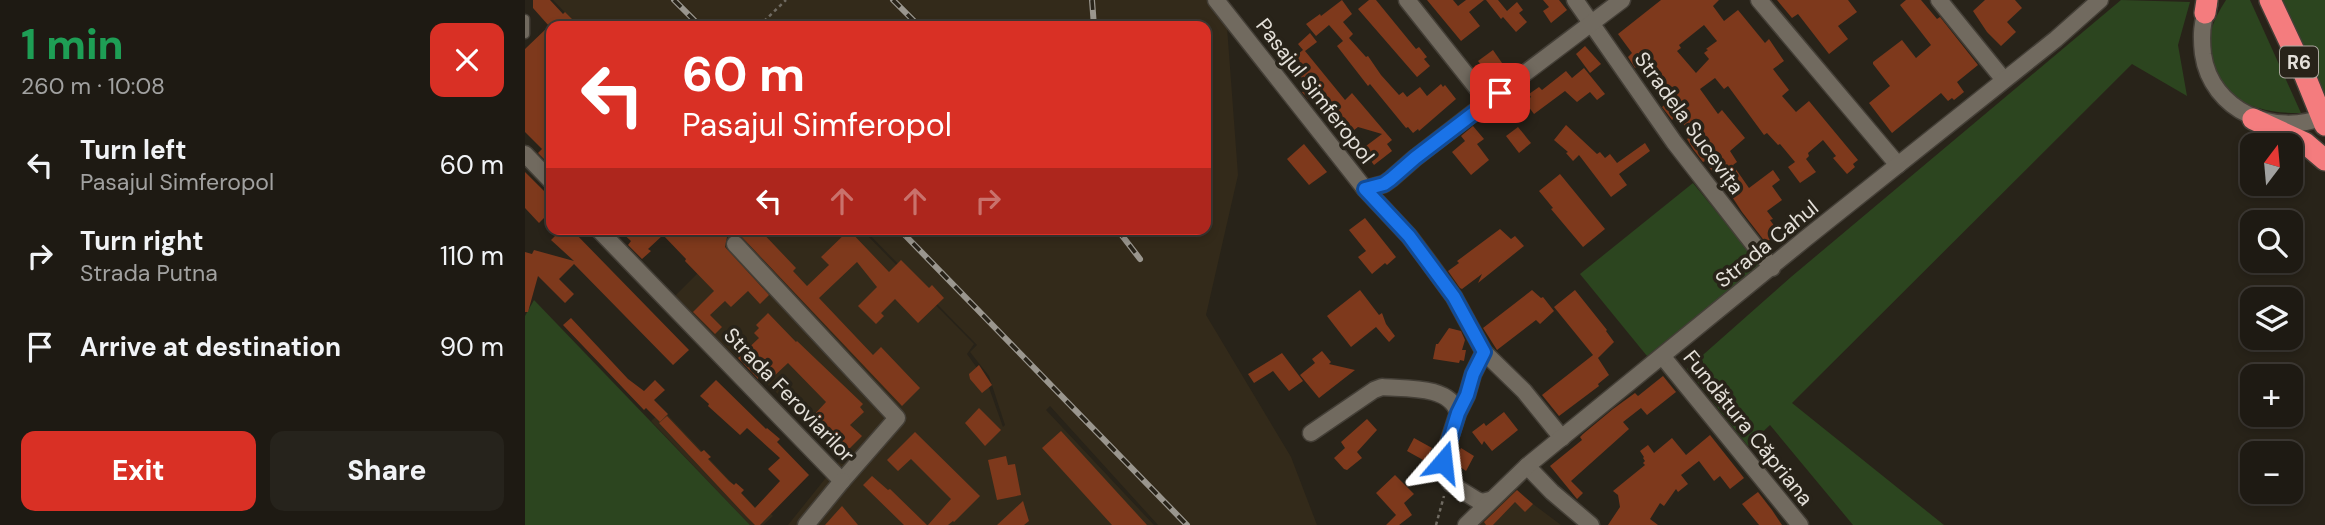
<!DOCTYPE html>
<meta charset="utf-8">
<style>
:root{--surface:#1e1a13;--page:#26231c;--text:#f1f3f6;--muted:#a1a1a0;--line:#3c3833;--accent:#d93025}
body{margin:0;font-family:"DM Sans",sans-serif;background:var(--page);color:var(--text);height:100vh;display:flex;flex-direction:column;font-size:26px;white-space:nowrap}
*{box-sizing:border-box;margin:0}
p{font-size:23px;color:var(--muted)}
.icon{flex:none;width:38px;height:38px;fill:none;stroke:currentColor;stroke-width:2;stroke-linecap:round;stroke-linejoin:round}
.map{position:relative;flex:1;overflow:hidden}
.drawer{display:flex;flex-direction:column;background:var(--surface);width:525px}
.drawer>*{flex:none}
.hud{position:absolute;left:21px;top:21px;width:665px;height:214px;border-radius:14px;box-shadow:0 4px 10px #0003,0 0 0 2px var(--line);background:#d93025;color:#fff;overflow:hidden}
.needle{width:46px;rotate:16deg}
.fabs{position:absolute;left:1715px;top:133px;display:grid;gap:14px}
.fabs a{display:grid;place-items:center;width:63px;height:63px;border-radius:14px;background:var(--surface);box-shadow:0 4px 10px #0003,0 0 0 2px var(--line);font-size:35px}
.pin{position:absolute;display:grid;place-items:center;width:60px;height:60px;color:#fff;margin:-30px;border-radius:14px;box-shadow:0 4px 10px #0006}
.me{position:absolute;width:77px;margin:-38px;rotate:17deg;stroke-linejoin:round;filter:drop-shadow(0 0 5px #0008)}
.turn{display:flex;align-items:center;gap:24px;height:147px;padding:0 21px;font-size:32px}
.turn .icon{width:91px;height:91px;stroke-width:2.5}
.turn b{display:block;font-size:49px;line-height:60px}
.lanes{display:flex;align-items:center;height:66px;padding:0 21px;background:#0003;justify-content:center;gap:35px;direction:ltr}
.lanes .off{opacity:.35}
.round{display:grid;place-items:center;flex:none;width:74px;height:74px;border-radius:14px;background:var(--page)}
.overview{display:flex;align-items:center;justify-content:space-between;height:119px;padding:0 21px}
h1{font-size:42px;font-weight:800;line-height:52px;color:#1e9e55}
.action{display:flex;gap:14px;margin-top:auto;padding:14px 21px}
.action a{flex:1;height:80px;border-radius:14px;background:var(--accent);color:#fff;font-size:28px;font-weight:800;line-height:80px;text-align:center}
.action a+a{background:var(--page);color:var(--text)}
ul{padding:0;list-style:none}
li{display:flex;align-items:center;gap:21px;height:91px;padding:0 21px}
li div{flex:1}
li b{display:block;font-size:26px}
li em{font-style:normal}
main{display:flex;flex:1;min-height:0}
.map>svg:first-child{display:block}
.built{fill:#332a1a}
.green{fill:#2c451f}
.building{fill:#7e391c;fill-rule:evenodd}
.lines{fill:none;stroke-linecap:round;stroke-linejoin:round}
.lane-casing{stroke:#443f37;stroke-width:11}
.street-casing{stroke:#443f37;stroke-width:19}
.highway-casing{stroke:#443f37;stroke-width:24}
.path{stroke:#706b62;stroke-width:2.5;stroke-dasharray:3.5 3.5;stroke-linecap:butt}
.lane{stroke:#716a5f;stroke-width:8}
.street{stroke:#716a5f;stroke-width:16}
.highway{stroke:#f47c7e;stroke-width:21}
.rail-casing{stroke:#9a968e;stroke-width:6}
.rail{stroke:#282319;stroke-width:3.5;stroke-dasharray:10;stroke-linecap:butt}
.route-casing{stroke:#114b97;stroke-width:18}
.route{stroke:#1a73e8;stroke-width:12}
.labels{text-anchor:middle;stroke-width:7;stroke-linejoin:round;paint-order:stroke}
.shield{fill:#282319;stroke:#aca79f;stroke-width:2}
.shield-label{font-size:19px;font-weight:bold;fill:#e4e0d9}
.street-label{font-size:21px;fill:#e4e0d9;stroke:#282319}
</style>
<main>
<section class="drawer">
<div class="overview"><div><h1>1 min</h1><p>260 m · 10:08</p></div><a class="round" style="background:#d93025;color:#fff"><svg class="icon" aria-label="close" viewBox="0 0 24 24"><path d="M6 6l12 12M18 6L6 18"/></svg></a></div>
<ul>
<li><svg class="icon" aria-label="left" viewBox="0 0 24 24"><path d="M17 20v-9H6M10 6l-5 5 5 5"/></svg><div><b>Turn left</b><p>Pasajul Simferopol</p></div><em>60 m</em></li>
<li><svg class="icon" aria-label="right" viewBox="0 0 24 24"><path d="M7 20v-9h11M14 6l5 5-5 5"/></svg><div><b>Turn right</b><p>Strada Putna</p></div><em>110 m</em></li>
<li><svg class="icon" aria-label="arrive" viewBox="0 0 24 24"><path d="M6 21V4h12l-3 4 3 4H6"/></svg><div><b>Arrive at destination</b></div><em>90 m</em></li>
</ul>
<div class="action"><a>Exit</a><a>Share</a></div>
</section>
<div class="map">
<svg width="1800" height="525" viewBox="0 0 1800 525">
<rect width="100%" height="100%" fill="#282319"/>
<g class="built">
<polygon points="28,0 700,0 713,175 681,315 766,457 792,525 633,525 525,406 521,410 629,525 263,525 320,454 147,299 195,251 174,229 336,229 449,344 442,354 462,382 478,427 480,425 464,376 445,352 452,345 339,229 681,229 681,26 53,26"/>
<polygon points="138,410 230,507 235,503 248,516 238,525 225,525 126,421"/>
<polygon points="988,489 1036,525 953,525"/>
</g>
<g class="green">
<polygon points="1596,0 1665,2 1653,45 1662,96 1607,64 1267,403 1419,525 1328,525 1245,425 1223,446 1162,369 1266,277"/>
<path d="M1701,0h24l51,113c-74,2 -121,-44 -75,-113z"/>
<polygon points="1758,0 1800,0 1800,95"/>
<polygon points="1168,183 1235,265 1122,356 1055,274"/>
<polygon points="9,300 225,525 0,525 0,316"/>
</g>
<g class="building">
<polygon points="8,0 25,0 38,14 40,12 54,26 26,26 26,166 13,153 17,149 0,132 0,49 24,26 8,8"/>
<polygon points="817,0 827,14 818,22 828,34 824,38 841,57 843,56 856,75 874,95 878,92 882,97 895,87 902,96 916,84 918,87 920,85 931,99 894,131 893,129 888,133 883,127 881,128 845,84 843,86 812,46 818,41 804,25 791,36 781,24 795,14 796,16"/>
<polygon points="844,0 851,0 891,49 894,47 902,57 899,59 905,66 892,77 833,9"/>
<polygon points="902,0 928,0 933,6 941,0 959,0 944,12 955,26 936,41"/>
<polygon points="961,0 973,0 982,11 992,2 998,10 994,13 1002,22 991,32 978,17 976,19"/>
<polygon points="1018,0 1034,0 1042,10 1026,23 1018,11 1024,7"/>
<path d="M1136,0h58l-6,6 11,15 14,-11 27,33 4,-4 15,22 -11,8 16,21 -7,6 14,16 13,-11 49,59 -5,4 2,3 -8,7 -14,-16 3,-2 -13,-16 -15,13 1,3 -3,3 10,13 -16,11 -12,-16 7,-5 -15,-18 -2,1 -11,-12 -3,2 -36,-49 -4,3 -9,-11 -15,11 18,25 4,-4 23,28 -15,13 7,11 -4,3 16,23 24,-18 7,10 -8,6 10,14 -15,11 6,8 -3,1 5,7 -5,4 4,5 -8,7 -24,-31 -17,-26 2,-1 -11,-17 -4,3 -7,-10 -2,1 -10,-13 -6,-10 5,-4 -15,-19 -5,4 -10,-13 11,-9 -16,-20 -5,3 -12,-18 -5,5 -7,-11 4,-4 -14,-19zM1179,25l13,16 -11,8 2,1 -4,3 5,6 -13,14 -19,-22 4,-3 -2,-3z"/>
<polygon points="1252,0 1323,0 1332,12 1313,26 1323,39 1304,54 1273,14 1267,18"/>
<polygon points="1381,0 1396,0 1412,19 1415,17 1453,65 1432,82 1439,92 1429,100 1427,98 1423,101 1416,93 1367,133 1344,103 1365,86 1348,64 1348,62 1377,40 1391,58 1406,45 1375,5"/>
<polygon points="1460,0 1490,0 1497,8 1482,22 1491,32 1476,46 1462,32 1448,11"/>
<polygon points="785,33 792,42 780,51 820,100 827,93 867,140 862,144 867,151 849,165 837,149 857,134 833,127 824,134 790,93 783,99 777,92 784,86 763,62 778,50 773,44"/>
<polygon points="1060,46 1076,64 1065,73 1051,54"/>
<polygon points="968,50 977,63 963,74 953,61"/>
<polygon points="1059,68 1080,94 1072,100 1065,92 1052,102 1040,91 1009,114 1000,102 1006,97 1004,94 1014,87 1017,90 1041,71 1047,78"/>
<polygon points="1041,125 1072,154 1075,152 1080,158 1085,154 1092,163 1120,143 1125,151 1094,174 1102,185 1086,197 1054,155 1048,161 1041,153 1043,152 1029,140"/>
<polygon points="948,126 959,139 952,144 964,160 946,175 927,152 940,141 936,136"/>
<polygon points="993,127 1006,143 994,153 981,136"/>
<polygon points="779,144 802,172 784,185 762,159"/>
<polygon points="0,172 26,198 26,211 14,223 0,208"/>
<polygon points="1035,174 1080,229 1058,247 1026,209 1028,208 1014,191"/>
<polygon points="840,218 871,257 862,265 860,263 847,274 833,257 841,251 824,230"/>
<polygon points="37,229 46,229 164,350 148,365 49,264 34,279 49,294 40,303 13,276 3,312 0,312 0,252 7,254 9,250 49,261 26,240"/>
<polygon points="93,229 234,229 271,268 268,271 282,286 304,265 296,257 324,230 364,272 376,260 404,288 407,285 419,298 393,323 370,299 356,313 359,316 351,324 333,306 352,287 332,262 294,298 348,355 356,347 395,388 377,406 214,234 208,234 202,237 200,247 244,295 235,304 223,291 206,307 200,301 185,315 197,327 190,334 168,312 189,291 160,261 161,259 138,235 123,249 126,251 117,259 103,245 106,241"/>
<polygon points="975,229 986,239 990,236 999,246 953,283 957,274 937,289 935,288 923,271 934,263 932,261"/>
<polygon points="835,290 854,315 857,313 861,324 870,336 864,342 851,327 826,347 802,316"/>
<polygon points="1007,290 1016,298 1018,297 1029,311 1015,324 1011,320 972,350 958,328"/>
<polygon points="1050,290 1082,330 1081,331 1089,342 1073,358 1084,375 1073,384 1074,386 1034,416 1017,395 1068,355 1029,307"/>
<polygon points="243,313 271,342 272,341 338,404 335,407 339,412 325,425 337,436 324,449 288,416 301,402 263,363 247,378 240,371 233,379 213,358 234,338 229,333 234,328 231,325"/>
<polygon points="46,318 103,379 119,391 130,380 140,390 129,400 143,414 135,422 121,408 119,410 38,325"/>
<polygon points="924,328 936,331 940,340 937,350 941,350 939,361 935,360 934,363 908,359 911,344 913,344"/>
<polygon points="797,351 806,362 804,364 830,370 794,398 775,375 790,363 787,359"/>
<polygon points="757,353 778,381 764,391 748,371 729,383 723,374"/>
<polygon points="454,365 467,385 457,393 445,379 444,374"/>
<polygon points="1138,376 1151,392 1122,415 1116,408 1098,422 1104,429 1046,481 1058,493 1052,499 1025,466 1057,440 1055,437 1058,434 1088,409 1110,393 1113,396"/>
<polygon points="191,380 241,429 242,428 255,439 252,442 284,475 235,525 230,525 221,516 134,423 142,416 176,452 179,450 186,457 183,459 204,481 209,485 211,483 219,490 216,493 230,508 255,481 243,469 255,458 222,428 215,435 183,406 184,404 175,396"/>
<polygon points="454,408 476,430 460,446 440,423"/>
<polygon points="979,412 993,430 967,451 959,441 957,445 947,432 959,423 961,426"/>
<polygon points="842,419 852,430 832,452 837,458 822,470 819,469 809,458 820,448 816,442"/>
<polygon points="536,431 622,525 587,525 517,448"/>
<polygon points="390,432 455,496 429,522 428,521 423,525 403,525 426,499 386,459 373,471 362,460"/>
<polygon points="1185,435 1219,478 1205,489 1195,476 1189,481 1174,461 1156,475 1163,484 1153,492 1151,489 1139,506 1135,503 1125,519 1133,525 1083,525 1095,507 1093,495 1088,491 1120,465 1118,463 1120,461 1118,458 1119,457 1115,451 1123,445 1129,453 1147,438 1161,455"/>
<polygon points="889,438 907,448 900,461 882,451"/>
<polygon points="936,448 949,456 941,471 928,462 932,450 934,452"/>
<polygon points="481,456 483,465 490,464 496,495 472,500 463,460"/>
<polygon points="870,475 889,494 879,503 887,515 874,525 861,525 871,515 851,493"/>
<polygon points="347,476 363,490 365,489 402,525 379,525 338,485"/>
<polygon points="992,490 1008,504 1000,512 990,502 968,525 961,525 959,522"/>
<polygon points="1233,492 1247,510 1257,525 1234,525 1217,504"/>
<polygon points="498,501 504,521 499,525 472,525"/>
<polygon points="317,506 333,525 300,525"/>
</g>
<g class="lines">
<g class="lane-casing">
<polyline id="lane" points="0,19 0,34"/>
</g>
<g class="street-casing">
<g id="street">
<polyline points="691,0 840,189 884,236 902,260 929,297 959,352 999,391 1037,438"/>
<polyline points="882,0 963,102"/>
<polyline points="1050,0 1149,142 1247,268"/>
<polyline points="1234,0 1373,165"/>
<polyline points="1414,0 1479,80"/>
<path d="M1684,5c-8,16 -8,32 -6,49 8,57 72,84 122,62"/>
<polyline points="0,154 26,181"/>
<polyline points="840,189 859,184 866,179 890,158 987,83 1097,0"/>
<polyline points="73,229 317,481 372,418 210,244"/>
<polyline points="959,352 948,374 942,395 933,413 917,462 920,475 926,484 952,500 957,502 965,500"/>
<polyline points="1138,357 1275,525"/>
<path d="M786,433l63,-43 8,-3c23,2 68,-2 76,26"/>
<polyline points="1002,466 1027,492 1066,525"/>
<polyline points="281,525 317,481"/>
<polyline points="941,525 1002,466 1280,239 1531,39 1575,0"/>
</g>
</g>
<g class="highway-casing">
<g id="highway">
<polyline points="1745,0 1776,66 1800,125"/>
<polyline points="1680,13 1682,0"/>
<polyline points="1728,119 1780,143 1800,160"/>
</g>
</g>
<g class="path">
<polyline points="234,26 261,0"/>
<polyline points="911,525 919,496"/>
</g>
<use href="#lane" class="lane"/>
<use href="#street" class="street"/>
<use href="#highway" class="highway"/>
<g class="rail-casing">
<g id="rail">
<polyline points="149,0 175,26"/>
<polyline points="368,0 394,26"/>
<polyline points="567,0 569,26"/>
<polyline points="374,229 662,525"/>
<polyline points="592,229 615,259"/>
</g>
</g>
<use href="#rail" class="rail"/>
</g>
<g class="lines">
<g class="route-casing">
<polyline id="route" points="918,462 933,413 942,395 948,374 959,352 929,297 884,236 840,189 859,184 866,179 890,158 975,93"/>
</g>
<use href="#route" class="route"/>
</g>
<g class="labels">
<rect class="shield" x="1755" y="46.5" width="38" height="31" rx="5"/>
<g class="shield-label">
<text x="1774" y="69">R6</text>
</g>
<g class="street-label">
<text transform="translate(790 91) rotate(52)" y="7">Pasajul Simferopol</text>
<text transform="translate(1164 123) rotate(54)" y="7">Stradela Sucevița</text>
<text transform="translate(1242 244) rotate(-39)" y="7">Strada Cahul</text>
<text transform="translate(264 395) rotate(46)" y="7">Strada Feroviarilor</text>
<text transform="translate(1223 428) rotate(51)" y="7">Fundătura Căpriana</text>
</g>
</g>
</svg>
<div class="fabs">
<a><svg class="needle" viewBox="-14 -14 28 28"><path d="M0-13l5 13h-10z" fill="#e53935"/><path d="M0 13l5-13h-10z" fill="#a1a1a0"/></svg></a>
<a><svg class="icon" aria-label="search" viewBox="0 0 24 24"><circle cx="10" cy="10" r="6"/><path d="M15 15l6 6"/></svg></a>
<a><svg class="icon" aria-label="layers" viewBox="0 0 24 24"><path d="M12 4l9 5-9 5-9-5zM3 14l9 5 9-5"/></svg></a>
<a>+</a>
<a>−</a>
</div>
<div class="pin" style="left:975px;top:93px;background:#d93025"><svg class="icon" aria-label="arrive" viewBox="0 0 24 24"><path d="M6 21V4h12l-3 4 3 4H6"/></svg></div>
<svg class="me" style="left:918px;top:462px" viewBox="-20 -20 40 40"><path d="M0-17L14 15 0 8-14 15z" fill="#1a73e8" stroke="#fff" stroke-width="4"/></svg>
<div class="hud">
<div class="turn"><svg class="icon" aria-label="left" viewBox="0 0 24 24"><path d="M17 20v-9H6M10 6l-5 5 5 5"/></svg><div><b>60 m</b>Pasajul Simferopol</div></div>
<div class="lanes"><svg class="icon" aria-label="left" viewBox="0 0 24 24"><path d="M17 20v-9H6M10 6l-5 5 5 5"/></svg><svg class="icon off" aria-label="ahead" viewBox="0 0 24 24"><path d="M12 20V5M6 11l6-6 6 6"/></svg><svg class="icon off" aria-label="ahead" viewBox="0 0 24 24"><path d="M12 20V5M6 11l6-6 6 6"/></svg><svg class="icon off" aria-label="right" viewBox="0 0 24 24"><path d="M7 20v-9h11M14 6l5 5-5 5"/></svg></div>
</div>
</div>
</main>
